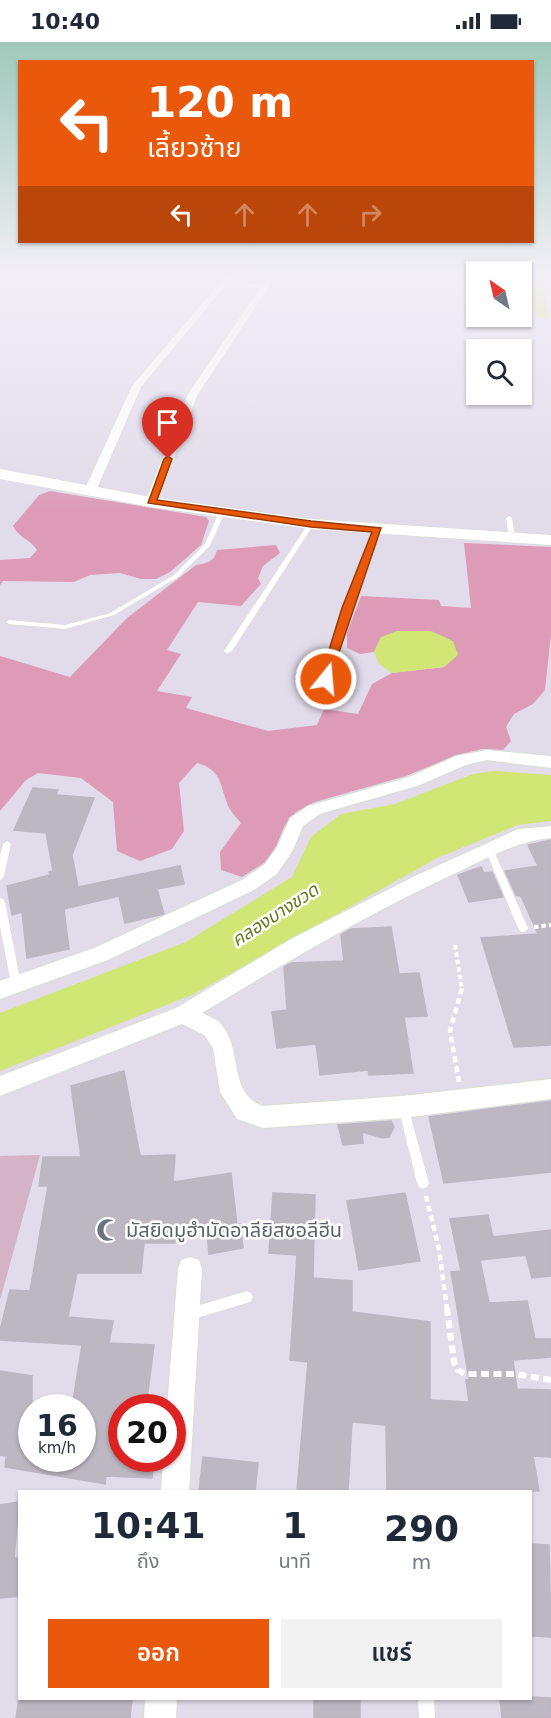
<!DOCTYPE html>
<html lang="th">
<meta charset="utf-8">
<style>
:root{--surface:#fff;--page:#f2f2f3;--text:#1f2937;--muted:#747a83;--accent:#ea580c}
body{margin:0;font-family:"DejaVu Sans","Noto Sans Thai",sans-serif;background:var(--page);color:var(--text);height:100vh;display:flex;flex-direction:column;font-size:22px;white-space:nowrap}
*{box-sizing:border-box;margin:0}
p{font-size:20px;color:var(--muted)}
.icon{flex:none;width:33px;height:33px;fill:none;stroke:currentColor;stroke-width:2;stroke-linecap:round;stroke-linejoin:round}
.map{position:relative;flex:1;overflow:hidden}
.drawer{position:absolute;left:18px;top:1448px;width:514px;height:210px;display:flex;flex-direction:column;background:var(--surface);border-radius:0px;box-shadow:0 2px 4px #0004}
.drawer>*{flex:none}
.guide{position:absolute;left:18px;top:18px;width:516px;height:183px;border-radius:0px;box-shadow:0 2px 4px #0004;background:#ea580c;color:#fff;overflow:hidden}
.needle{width:39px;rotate:326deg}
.buttons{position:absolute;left:466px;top:219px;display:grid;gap:12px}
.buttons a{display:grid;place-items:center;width:66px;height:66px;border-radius:0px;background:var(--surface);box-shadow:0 2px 4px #0004;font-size:30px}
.speed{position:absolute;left:18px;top:1352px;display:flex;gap:12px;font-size:30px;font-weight:700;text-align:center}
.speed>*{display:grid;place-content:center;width:78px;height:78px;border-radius:50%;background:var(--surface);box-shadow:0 2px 4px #0004;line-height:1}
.speed small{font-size:15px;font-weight:400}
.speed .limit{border:9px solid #d22;background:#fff;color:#111}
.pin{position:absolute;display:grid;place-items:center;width:51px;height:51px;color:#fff;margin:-62px -26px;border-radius:50% 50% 50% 0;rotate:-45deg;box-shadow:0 0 6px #0007}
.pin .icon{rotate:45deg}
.me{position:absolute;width:66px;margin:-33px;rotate:17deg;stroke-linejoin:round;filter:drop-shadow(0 0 4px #0008)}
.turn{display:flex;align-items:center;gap:21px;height:126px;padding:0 30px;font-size:27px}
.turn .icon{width:78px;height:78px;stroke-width:2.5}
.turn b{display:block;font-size:42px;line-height:51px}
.lanes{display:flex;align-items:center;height:57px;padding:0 30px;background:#0003;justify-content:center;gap:30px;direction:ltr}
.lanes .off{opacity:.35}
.eta{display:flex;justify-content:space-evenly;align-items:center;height:102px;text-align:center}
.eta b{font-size:36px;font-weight:600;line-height:42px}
.action{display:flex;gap:12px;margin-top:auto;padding:12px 30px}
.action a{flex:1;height:69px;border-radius:0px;background:var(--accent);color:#fff;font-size:24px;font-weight:600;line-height:69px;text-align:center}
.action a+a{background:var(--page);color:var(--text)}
.status{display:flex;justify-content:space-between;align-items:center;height:42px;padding:0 30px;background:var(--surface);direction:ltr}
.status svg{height:16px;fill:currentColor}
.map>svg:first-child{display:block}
.green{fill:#dd9bb7}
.cemetery{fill:#d3b3c5}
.water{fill:#d1e674}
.building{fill:#bdb7c2;stroke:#beb5c5;stroke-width:1.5}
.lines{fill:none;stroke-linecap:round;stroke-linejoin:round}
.service-casing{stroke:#d5e1d0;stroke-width:1}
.minor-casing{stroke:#d5e1d0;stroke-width:2}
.secondary-casing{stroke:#d5e1d0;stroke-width:1}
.path-far2{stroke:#fff;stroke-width:4;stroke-dasharray:4.5 3;stroke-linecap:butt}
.path-far1{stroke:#fff;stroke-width:4.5;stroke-dasharray:6 4;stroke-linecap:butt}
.path{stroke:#fff;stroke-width:6;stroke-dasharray:8 4.5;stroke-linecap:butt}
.service{fill:#fff;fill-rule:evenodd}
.minor{fill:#fff;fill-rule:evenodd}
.secondary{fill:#fff;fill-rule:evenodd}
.route{fill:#ea580c;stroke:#983908;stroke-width:1.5}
.labels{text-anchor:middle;stroke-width:5;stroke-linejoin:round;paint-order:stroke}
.water-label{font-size:18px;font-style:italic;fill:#617c15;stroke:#fff}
.near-worship-label{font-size:20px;fill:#5b616d;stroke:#fff;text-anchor:start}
</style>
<div class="status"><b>10:40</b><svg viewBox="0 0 49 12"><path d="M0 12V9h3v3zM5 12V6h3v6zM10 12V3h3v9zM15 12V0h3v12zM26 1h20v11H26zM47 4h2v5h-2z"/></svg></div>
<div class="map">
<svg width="551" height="1676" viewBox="0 0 551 1676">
<rect width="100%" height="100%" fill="#e2dbea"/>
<g class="green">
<path d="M50,449l156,26 3,4 -8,24 -31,27 -14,7h-15l-21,-6 -30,2 -16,7 -71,-1 -3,4v-25l30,-2 7,-8c-7,-11 -18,-12 -24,-24l26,-31z"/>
<path d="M464,501l87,4v87l-6,56 -12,14 -19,10 -8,13 5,14 -8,9 -21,-1 -25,6 -51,21 -91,26 -19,10 -12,15 -8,20 -12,16 -22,14 -21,-7 -1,-18 21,-29c-5,-6 -12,-13 -14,-20 -7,-20 -7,-34 -30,-40l-18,20 5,48 -12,18 -32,12 -23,-10 -4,-49 -32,-24 -43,-5 -12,7 -26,31v-155l70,21 57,-59 69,-53c12,-2 18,-3 21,-15l59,-5 4,8 -17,13 -5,12 3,6 -20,22 -43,-4 -31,48 14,4 -24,37 35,6 -6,11 82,23 49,-6 7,-16 34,5 14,-30 20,-11 52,-6 -63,-30 -7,15 -14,2 -13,-6v-15l14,-37 78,4 2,6 30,2z"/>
</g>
<polygon class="cemetery" points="40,1113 0,1258 0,1114"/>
<g class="water">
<polygon points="531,231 543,231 548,276 535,274"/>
<polygon points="397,589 431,589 453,599 458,613 444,625 392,631 379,622 374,610 381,595"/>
<polygon points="494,729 551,733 551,779 518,783 437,816 194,952 0,1029 0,971 186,900 292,835 311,795 341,772 395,762 473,732"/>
</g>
<g class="building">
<polygon points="33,746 58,748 56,753 94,756 72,813 78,845 180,824 184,842 157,847 164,872 125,881 119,854 64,867 69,907 27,916 22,870 12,873 7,844 50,833 49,830 53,829 46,791 14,788"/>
<polygon points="551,798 551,1003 514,1005 481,896 538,892 521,854 516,853 505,829 538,824 528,803"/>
<polygon points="481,825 484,831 492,830 503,855 469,860 458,833"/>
<polygon points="391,885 399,932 419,931 427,974 404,975 413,1031 369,1033 368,1028 320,1033 316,1002 277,1006 272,970 287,968 284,925 291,921 344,919 341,893 351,887"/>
<polygon points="124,1029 140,1114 175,1113 173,1140 231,1131 237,1183 240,1182 243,1206 209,1212 206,1183 176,1188 175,1201 144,1201 141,1231 77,1231 68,1275 113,1279 109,1301 154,1303 146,1365 122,1365 122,1416 154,1416 152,1436 106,1434 105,1442 5,1425 6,1416 17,1416 0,1413 0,1329 32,1334 32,1416 82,1416 82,1365 72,1365 82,1303 0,1298 0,1289 10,1248 30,1249 48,1144 39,1144 43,1115 81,1115 71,1044"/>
<polygon points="551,1059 551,1130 444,1141 429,1075"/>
<polygon points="391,1079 394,1085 389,1095 383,1096 362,1090 363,1101 343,1103 338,1083"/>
<polygon points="273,1151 315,1153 313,1236 352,1239 352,1270 430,1280 430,1358 469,1360 466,1338 469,1338 451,1230 461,1229 450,1177 488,1173 493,1195 551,1188 551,1234 532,1236 526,1213 480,1218 489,1261 527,1259 535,1297 551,1297 551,1315 513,1318 517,1347 551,1348 551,1415 533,1414 539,1449 387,1449 386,1383 352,1380 348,1449 297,1449 308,1320 290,1318 297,1213 269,1211"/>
<polygon points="405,1151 420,1219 359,1228 347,1159"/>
<polygon points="203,1415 258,1421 255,1449 199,1449"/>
<polygon points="19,1460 14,1516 20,1516 20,1554 0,1556 0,1463"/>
<polygon points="531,1502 549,1503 551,1595 531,1594"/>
<polygon points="531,1655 551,1656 551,1676 502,1676 500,1656"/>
<polygon points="19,1656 132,1656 130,1676 16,1676"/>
<rect x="314" y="1656" width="46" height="20"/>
</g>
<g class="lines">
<g class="service-casing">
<g id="service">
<polygon points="222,468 225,470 210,504 178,535 114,573 65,587 9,582 6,580 9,578 65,583 110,571 174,533 205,502 219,470"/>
<polygon points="509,474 512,476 515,496 512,498 509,496 506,476"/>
<polygon points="311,480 314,482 232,609 228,611 226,611 224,609 308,482"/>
<polygon points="378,485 381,487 350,566 329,637 328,639 322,639 321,637 344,566 375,487"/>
<polygon points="7,799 11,802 4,834 3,836 0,838 0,814 3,802"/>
<polygon points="490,806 494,809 528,886 526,889 523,890 520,889 518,886 486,809"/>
<polygon points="0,856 3,857 5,860 21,942 20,945 16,946 12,945 11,942 0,884"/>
<polygon points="403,1060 407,1061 408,1065 429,1141 427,1145 423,1147 419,1145 417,1141 398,1065 399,1061"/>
<polygon points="247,1249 251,1251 253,1255 251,1259 247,1261 190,1278 185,1277 184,1272 185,1267 190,1266"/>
<polygon points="418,1656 434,1656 435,1676 419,1676"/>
</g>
</g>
<g class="minor-casing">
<g id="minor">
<polygon points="228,231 236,231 229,239 263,242 270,231 278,231 198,352 157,460 151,463 145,460 188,352 260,246 226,243 141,345 96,449 86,451 84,449 132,344"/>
<polygon points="487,708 551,714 551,726 487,718 466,723 420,743 320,772 303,784 293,808 277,832 254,848 108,918 0,957 0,939 94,906 242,838 265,822 277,805 290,776 308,764 409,735 456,714"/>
<path d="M551,784v12c-34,3 -63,20 -93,34 -89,41 -173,91 -256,141 5,3 13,5 17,9 25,24 8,72 44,84l140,-10 148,-17v20l-148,19 -140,10 -26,-9 -17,-27 -7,-44 -9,-13 -22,-11 -182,72v-20l176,-68 115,-69 124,-63 103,-47z"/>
<polygon points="190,1215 199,1218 202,1227 189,1449 161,1449 163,1416 172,1416 172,1365 167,1365 178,1227 181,1218"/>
<polygon points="145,1656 177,1656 176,1676 144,1676"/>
</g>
</g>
<g class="secondary-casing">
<polygon id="secondary" points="0,427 151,455 311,477 551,493 551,503 311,487 151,465 0,437"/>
</g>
<g class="path-far2">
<polyline points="534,885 551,883"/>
<polyline points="455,903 462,948"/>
</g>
<g class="path-far1">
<polyline points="459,1040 450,989 462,946"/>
<polyline points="426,1154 439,1207 447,1267"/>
</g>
<polyline class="path" points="447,1266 454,1320 458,1328 465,1332 515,1332 551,1338"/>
<use href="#service" class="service"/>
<use href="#minor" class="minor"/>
<use href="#secondary" class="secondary"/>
</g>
<linearGradient id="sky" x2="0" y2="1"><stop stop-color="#9fc8ba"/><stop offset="0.5" stop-color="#f2eff6"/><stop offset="1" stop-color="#f2eff6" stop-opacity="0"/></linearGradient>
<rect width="551" height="466" fill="url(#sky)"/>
<polygon class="route" points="168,414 172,417 157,458 311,479 381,486 329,640 320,637 342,566 372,490 311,485 148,461 164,417"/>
<defs>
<g id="mosque-bare" transform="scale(1.8)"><path d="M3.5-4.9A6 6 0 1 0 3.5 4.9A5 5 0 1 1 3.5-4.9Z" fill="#6b7280" stroke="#fff" stroke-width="2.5" paint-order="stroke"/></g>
</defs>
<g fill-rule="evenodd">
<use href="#mosque-bare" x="108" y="1188"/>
</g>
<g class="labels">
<g class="water-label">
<text transform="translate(275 873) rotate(-33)" y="6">คลองบางขวด</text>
</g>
<g class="near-worship-label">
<text x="126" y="1195">มัสยิดมูฮำมัดอาลียิสซอลีฮีน</text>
</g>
</g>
</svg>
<div class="buttons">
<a><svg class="needle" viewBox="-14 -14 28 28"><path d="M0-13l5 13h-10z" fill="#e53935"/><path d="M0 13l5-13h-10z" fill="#747a83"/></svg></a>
<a><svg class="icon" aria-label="search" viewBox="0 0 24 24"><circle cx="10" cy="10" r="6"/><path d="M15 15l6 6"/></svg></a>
</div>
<div class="speed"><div>16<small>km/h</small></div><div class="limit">20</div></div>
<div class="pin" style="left:168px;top:417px;background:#d93025"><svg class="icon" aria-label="arrive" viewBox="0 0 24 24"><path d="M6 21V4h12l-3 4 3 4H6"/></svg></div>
<svg class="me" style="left:326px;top:637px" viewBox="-20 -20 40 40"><circle r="17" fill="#ea580c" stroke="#fff" stroke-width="3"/><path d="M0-11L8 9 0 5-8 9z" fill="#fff"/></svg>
<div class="guide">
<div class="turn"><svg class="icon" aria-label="left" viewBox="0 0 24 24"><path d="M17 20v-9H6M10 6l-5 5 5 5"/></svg><div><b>120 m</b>เลี้ยวซ้าย</div></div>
<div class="lanes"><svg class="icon" aria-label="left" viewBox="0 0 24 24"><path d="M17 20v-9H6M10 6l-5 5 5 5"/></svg><svg class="icon off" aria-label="ahead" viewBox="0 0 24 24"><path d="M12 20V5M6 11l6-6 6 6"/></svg><svg class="icon off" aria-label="ahead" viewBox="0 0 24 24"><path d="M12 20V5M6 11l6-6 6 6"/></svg><svg class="icon off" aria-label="right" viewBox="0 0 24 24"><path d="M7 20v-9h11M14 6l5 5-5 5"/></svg></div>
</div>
<section class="drawer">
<div class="eta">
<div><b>10:41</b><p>ถึง</p></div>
<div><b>1</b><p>นาที</p></div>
<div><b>290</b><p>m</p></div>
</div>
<div class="action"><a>ออก</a><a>แชร์</a></div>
</section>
</div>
